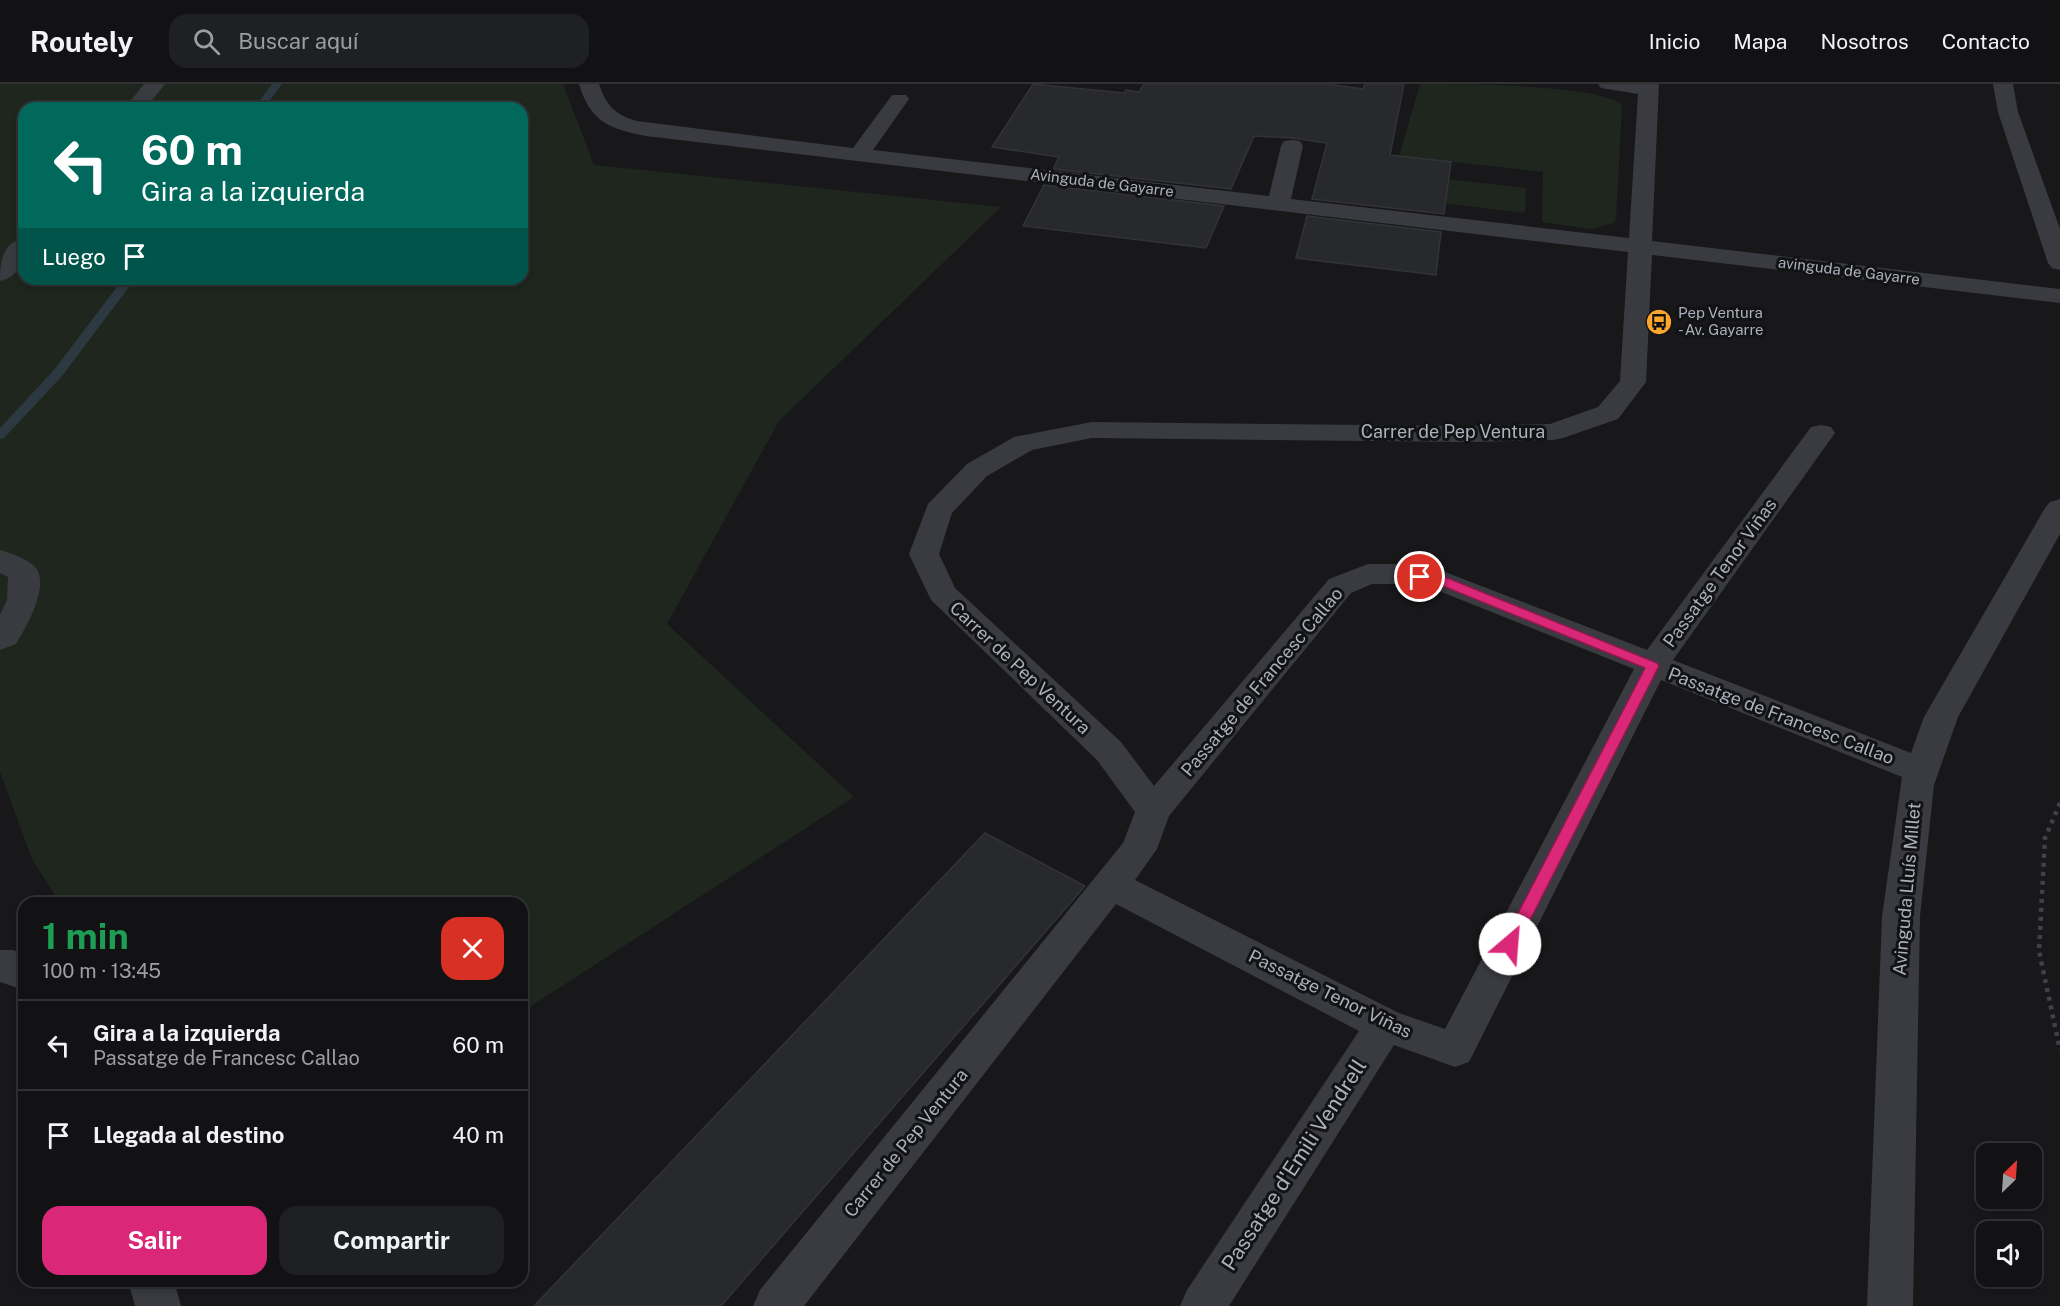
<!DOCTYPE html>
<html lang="es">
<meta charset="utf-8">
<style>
:root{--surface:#121214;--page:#1f2022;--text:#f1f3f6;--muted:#9c9ea0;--line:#313234;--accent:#db2777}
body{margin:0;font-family:"Public Sans",sans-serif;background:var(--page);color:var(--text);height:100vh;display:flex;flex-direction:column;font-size:22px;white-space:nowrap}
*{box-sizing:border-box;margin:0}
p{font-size:20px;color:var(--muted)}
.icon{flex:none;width:33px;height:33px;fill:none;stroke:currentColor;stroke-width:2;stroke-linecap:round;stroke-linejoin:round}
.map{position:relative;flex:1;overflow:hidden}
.side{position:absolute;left:18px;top:813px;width:510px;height:390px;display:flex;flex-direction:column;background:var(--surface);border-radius:18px;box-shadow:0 3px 9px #0003,0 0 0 2px var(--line)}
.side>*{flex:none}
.banner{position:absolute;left:18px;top:18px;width:510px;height:183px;border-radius:18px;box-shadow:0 3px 9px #0003,0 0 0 2px var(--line);background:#00695c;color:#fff;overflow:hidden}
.needle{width:39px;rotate:25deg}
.buttons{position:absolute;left:1976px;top:1059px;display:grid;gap:12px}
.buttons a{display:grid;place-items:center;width:66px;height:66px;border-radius:12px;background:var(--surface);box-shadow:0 3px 9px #0003,0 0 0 2px var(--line);font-size:30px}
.pin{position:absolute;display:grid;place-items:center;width:51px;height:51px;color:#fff;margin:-26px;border:3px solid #fff;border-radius:50%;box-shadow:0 2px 6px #0007}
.me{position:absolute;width:66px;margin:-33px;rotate:27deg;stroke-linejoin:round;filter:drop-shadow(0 0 4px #0008)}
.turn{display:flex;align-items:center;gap:21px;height:126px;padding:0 24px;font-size:27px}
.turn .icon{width:78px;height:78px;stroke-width:2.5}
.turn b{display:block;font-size:42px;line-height:51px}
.then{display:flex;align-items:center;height:57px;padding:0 24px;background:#0003;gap:12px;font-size:22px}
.round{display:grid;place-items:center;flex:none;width:63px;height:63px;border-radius:18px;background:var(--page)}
.summary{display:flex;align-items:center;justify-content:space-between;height:102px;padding:0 24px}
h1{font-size:36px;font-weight:700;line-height:45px;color:#1e9e55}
.primary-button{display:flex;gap:12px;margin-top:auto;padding:12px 24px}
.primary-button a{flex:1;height:69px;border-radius:18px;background:var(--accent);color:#fff;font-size:24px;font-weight:700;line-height:69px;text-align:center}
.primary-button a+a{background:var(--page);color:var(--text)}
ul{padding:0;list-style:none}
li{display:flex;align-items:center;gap:18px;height:90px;padding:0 24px;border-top:2px solid var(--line)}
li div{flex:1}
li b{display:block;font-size:22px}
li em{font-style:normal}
header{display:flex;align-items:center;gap:36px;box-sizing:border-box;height:84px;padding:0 30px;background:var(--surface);border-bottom:2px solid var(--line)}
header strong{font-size:28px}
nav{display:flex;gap:33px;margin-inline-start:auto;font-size:21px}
.search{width:420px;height:54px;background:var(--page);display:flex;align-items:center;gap:15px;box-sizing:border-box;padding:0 21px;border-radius:18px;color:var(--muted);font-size:22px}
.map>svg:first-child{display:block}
.green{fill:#1e261e;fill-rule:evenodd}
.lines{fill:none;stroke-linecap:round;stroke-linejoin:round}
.stream{fill:#2d3940;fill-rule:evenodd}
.building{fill:#28292c;stroke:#323337;stroke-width:1.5}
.path{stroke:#3f4247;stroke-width:4.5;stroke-dasharray:4 5;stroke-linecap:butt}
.street{fill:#393b40;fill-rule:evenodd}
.route{fill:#db2777;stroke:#8e194d;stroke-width:1.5}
.labels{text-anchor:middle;stroke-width:6;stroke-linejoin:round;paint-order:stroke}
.far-street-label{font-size:15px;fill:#aab1bb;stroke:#131316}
.far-poi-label{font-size:15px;fill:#aab1bb;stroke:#131316;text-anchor:start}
.street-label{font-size:18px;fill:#aab1bb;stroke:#131316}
.near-street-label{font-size:21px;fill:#aab1bb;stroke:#131316}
</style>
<header>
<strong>Routely</strong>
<div class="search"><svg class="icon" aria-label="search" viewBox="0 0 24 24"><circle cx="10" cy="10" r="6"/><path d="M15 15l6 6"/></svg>Buscar aquí</div>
<nav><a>Inicio</a><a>Mapa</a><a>Nosotros</a><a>Contacto</a></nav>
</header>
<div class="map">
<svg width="2060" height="1222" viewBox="0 0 2060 1222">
<rect width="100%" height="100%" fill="#18181b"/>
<g class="green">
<path d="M0,0h563l31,81 407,42 -222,214 -112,203 187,173 -332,215v-109h-462l-28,-44 -32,-87zM24,24h498v171h-498z"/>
<path d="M1420,0c39,0 180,0 202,21l-6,114 -2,4 -23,6 -49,-7 1,-50 -144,-16z"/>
<polygon points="1410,91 1526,104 1525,129 1407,115"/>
</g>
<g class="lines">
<g class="stream">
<polygon points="272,0 282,0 264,24 254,24"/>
<polygon points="123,195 135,195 62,292 4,354 0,355 0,344 54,286"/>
</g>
</g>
<g class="building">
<polygon points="1033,0 1124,9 1126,6 1139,8 1144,0 1327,0 1363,5 1365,0 1404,0 1390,71 1451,78 1444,130 1312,115 1327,59 1292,54 1254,52 1231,105 1053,85 1059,73 992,63"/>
<polygon points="1044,101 1224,122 1206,164 1023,142"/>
<polygon points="1307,132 1441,148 1436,191 1296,174"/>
<polygon points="985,749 1085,802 721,1222 534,1222"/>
</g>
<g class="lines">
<polyline class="path" points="2060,719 2045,754 2039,867 2060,966"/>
<g class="street">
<polygon points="144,0 165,0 146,24 125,24"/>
<path d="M579,0h20c7,21 16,31 38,37l216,27 39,-53h14l3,4 -36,51 396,46 12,-50 3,-5 8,-1 8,1 3,5 -12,53 338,39 9,-144 -37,-6 -3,-4h61l-7,157 408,48v14l-408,-48 -6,127 -28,37 -55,19 -10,2 -84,2 -377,-4 -60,12 -45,26 -35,37 -13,41 16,34 166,154 33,44 175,-207 39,-15h33l39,6 207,80 164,-223 10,-2 10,2 4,6 -162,227 238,93 13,-36 121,-209 5,-6 10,-3v35l-102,183 -24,68 -14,131 -7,390h-46l15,-390 20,-139 -241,-97 -192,382 -14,5 -61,-22 -165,261h-49l7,-16 172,-259 -243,-127 -312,402h-51l7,-16 363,-447 12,-31 -38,-52 -166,-160 -22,-46 19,-50 39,-40 47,-27 10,-2 68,-13 377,4 81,-2 48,-17 22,-26 8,-129 -982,-116c-36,-7 -56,-14 -67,-52zM1372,500h29l33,5 200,80 -189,360 -46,-16 -264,-133 22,-31 12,-33 182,-223z"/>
<polygon points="1993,0 2013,0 2018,28 2060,145 2060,186 2052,184 2048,179 1998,28"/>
<path d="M24,154c0,19 -2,38 -24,43 0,-19 2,-38 24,-43z"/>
<path d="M0,466c11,3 25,8 34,16 18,17 -8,62 -18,78l-16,6v-35l7,-15 1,-23 -8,-4z"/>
<polygon points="0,866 13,866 24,870 24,906 0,898"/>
<polygon points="128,1197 174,1197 181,1222 135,1222"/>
</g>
</g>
<polygon class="route" points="1420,489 1445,493 1657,579 1659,582 1516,864 1510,866 1504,864 1502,860 1645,584 1438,500 1416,496 1414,493 1416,490"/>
<defs>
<g id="bus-disc" transform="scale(1.35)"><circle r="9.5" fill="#fda62e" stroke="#131316"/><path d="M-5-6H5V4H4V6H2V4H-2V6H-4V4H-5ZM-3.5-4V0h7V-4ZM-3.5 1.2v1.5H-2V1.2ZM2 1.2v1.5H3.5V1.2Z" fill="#111"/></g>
</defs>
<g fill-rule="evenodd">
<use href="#bus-disc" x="1659" y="238"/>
</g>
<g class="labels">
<g class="far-street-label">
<text transform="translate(1102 99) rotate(7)" y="5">Avinguda de Gayarre</text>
<text transform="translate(1849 187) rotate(7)" y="5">avinguda de Gayarre</text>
</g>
<g class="far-poi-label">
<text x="1678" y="234">Pep Ventura<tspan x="1678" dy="17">- Av. Gayarre</tspan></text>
</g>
<g class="street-label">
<text x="1453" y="354">Carrer de Pep Ventura</text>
<text transform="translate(1720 489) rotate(-54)" y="6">Passatge Tenor Viñas</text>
<text transform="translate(1020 584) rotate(43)" y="6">Carrer de Pep Ventura</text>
<text transform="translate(1262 598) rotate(-50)" y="6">Passatge de Francesc Callao</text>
<text transform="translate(1781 632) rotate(21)" y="6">Passatge de Francesc Callao</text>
<text transform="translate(1907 805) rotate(-85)" y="6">Avinguda Lluís Millet</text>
<text transform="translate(1330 910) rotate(26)" y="6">Passatge Tenor Viñas</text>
<text transform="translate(906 1059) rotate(-51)" y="6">Carrer de Pep Ventura</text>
</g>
<g class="near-street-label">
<text transform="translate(1294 1081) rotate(-57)" y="7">Passatge d'Emili Vendrell</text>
</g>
</g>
</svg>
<div class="buttons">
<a><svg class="needle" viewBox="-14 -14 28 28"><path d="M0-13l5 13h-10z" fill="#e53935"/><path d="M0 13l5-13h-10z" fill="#9c9ea0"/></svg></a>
<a><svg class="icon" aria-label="sound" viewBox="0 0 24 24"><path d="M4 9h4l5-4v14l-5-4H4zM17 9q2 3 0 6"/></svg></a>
</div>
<div class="pin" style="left:1420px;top:493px;background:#d93025"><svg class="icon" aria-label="arrive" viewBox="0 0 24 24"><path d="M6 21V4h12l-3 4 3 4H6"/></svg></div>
<svg class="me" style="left:1510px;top:860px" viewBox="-20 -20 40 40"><circle r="19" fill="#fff"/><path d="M0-13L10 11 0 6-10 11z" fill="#db2777"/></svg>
<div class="banner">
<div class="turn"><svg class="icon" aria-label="left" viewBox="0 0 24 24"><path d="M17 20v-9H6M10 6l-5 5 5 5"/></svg><div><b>60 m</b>Gira a la izquierda</div></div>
<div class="then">Luego<svg class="icon" aria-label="arrive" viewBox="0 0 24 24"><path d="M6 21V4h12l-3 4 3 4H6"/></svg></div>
</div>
<section class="side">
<div class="summary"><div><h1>1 min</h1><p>100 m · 13:45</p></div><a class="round" style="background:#d93025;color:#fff"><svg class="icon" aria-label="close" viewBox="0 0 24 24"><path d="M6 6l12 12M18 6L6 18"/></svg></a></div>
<ul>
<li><svg class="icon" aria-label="left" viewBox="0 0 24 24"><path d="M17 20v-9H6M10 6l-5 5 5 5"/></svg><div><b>Gira a la izquierda</b><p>Passatge de Francesc Callao</p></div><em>60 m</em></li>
<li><svg class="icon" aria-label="arrive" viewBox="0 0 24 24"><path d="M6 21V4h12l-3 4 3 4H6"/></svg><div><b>Llegada al destino</b></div><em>40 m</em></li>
</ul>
<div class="primary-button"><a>Salir</a><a>Compartir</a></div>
</section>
</div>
